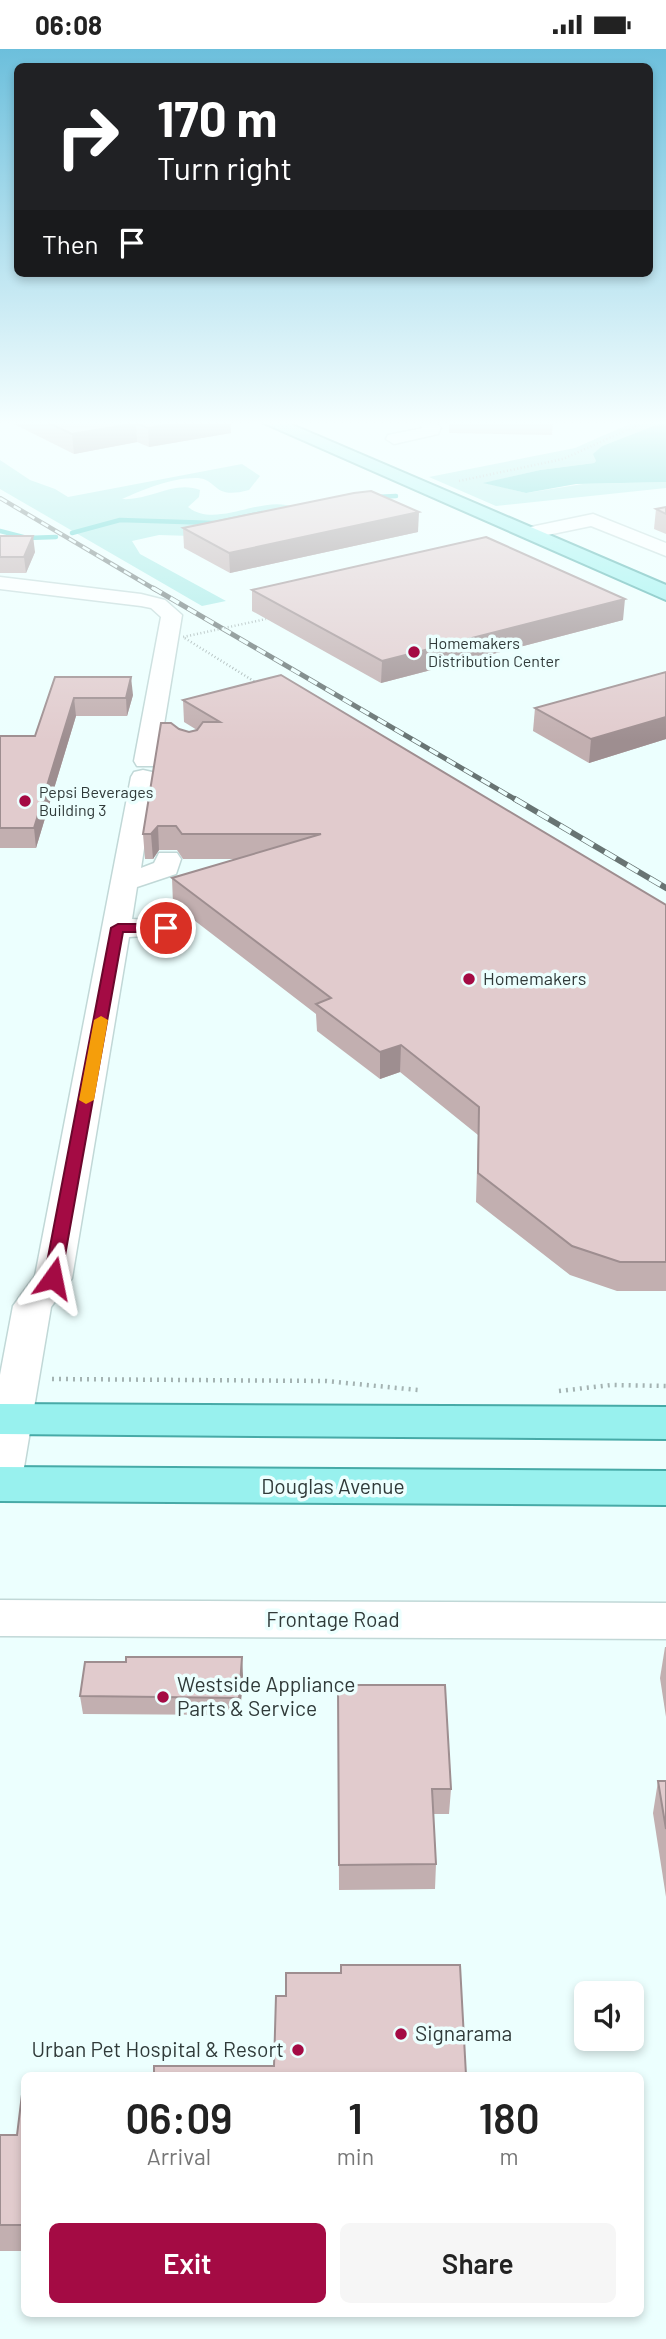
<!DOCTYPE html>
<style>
:root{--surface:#fff;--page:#f6f6f6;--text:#222;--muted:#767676;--accent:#a40b44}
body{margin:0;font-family:Barlow,sans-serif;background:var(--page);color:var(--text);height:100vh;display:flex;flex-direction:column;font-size:26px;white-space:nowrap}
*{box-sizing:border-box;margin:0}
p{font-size:23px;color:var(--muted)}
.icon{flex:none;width:38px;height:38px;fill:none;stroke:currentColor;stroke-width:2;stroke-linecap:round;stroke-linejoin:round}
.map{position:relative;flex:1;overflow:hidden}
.panel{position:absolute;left:21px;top:2023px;width:623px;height:245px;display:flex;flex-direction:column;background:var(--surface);border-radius:10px;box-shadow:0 4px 10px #0003}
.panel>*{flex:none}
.banner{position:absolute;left:14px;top:14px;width:639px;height:214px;border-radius:10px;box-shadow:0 4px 10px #0003;background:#202124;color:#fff;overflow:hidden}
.fabs{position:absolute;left:574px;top:1932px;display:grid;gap:14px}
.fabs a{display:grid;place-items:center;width:70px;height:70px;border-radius:10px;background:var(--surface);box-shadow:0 4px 10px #0003;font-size:35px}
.pin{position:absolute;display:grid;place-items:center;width:60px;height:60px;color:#fff;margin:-30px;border:4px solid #fff;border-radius:50%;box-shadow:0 2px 7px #0007}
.me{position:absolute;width:77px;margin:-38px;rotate:12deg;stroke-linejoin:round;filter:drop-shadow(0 0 5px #0008)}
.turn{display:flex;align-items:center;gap:24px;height:147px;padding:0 28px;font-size:32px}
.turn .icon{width:91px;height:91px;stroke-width:2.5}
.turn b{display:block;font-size:49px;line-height:60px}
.then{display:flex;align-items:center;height:66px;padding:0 28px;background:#0003;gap:14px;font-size:26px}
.eta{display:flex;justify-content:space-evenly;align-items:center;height:119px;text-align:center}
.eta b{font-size:42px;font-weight:600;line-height:49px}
.primary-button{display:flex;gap:14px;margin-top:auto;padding:14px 28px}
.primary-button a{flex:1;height:80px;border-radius:10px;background:var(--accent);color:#fff;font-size:28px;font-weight:600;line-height:80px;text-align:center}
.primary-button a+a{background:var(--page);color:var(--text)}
.status{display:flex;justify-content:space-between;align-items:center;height:49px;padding:0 35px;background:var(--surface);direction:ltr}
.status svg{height:19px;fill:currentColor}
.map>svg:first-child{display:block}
.green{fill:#a4eae6}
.water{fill:#53d0cb}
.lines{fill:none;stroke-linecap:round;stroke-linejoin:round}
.stream{stroke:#53d0cb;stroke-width:4.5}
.minor-casing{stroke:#c1d8d7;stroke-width:3}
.major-casing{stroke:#47aaa7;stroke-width:4}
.path-far1{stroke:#a4b3b2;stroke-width:2.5;stroke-dasharray:1 2.5;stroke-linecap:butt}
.path{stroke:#a4b3b2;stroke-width:4.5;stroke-dasharray:2 5;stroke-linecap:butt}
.minor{fill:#fff;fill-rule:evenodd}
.major{fill:#98f1ee;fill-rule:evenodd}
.rail-far2-casing{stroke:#687473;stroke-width:4.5}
.rail-far1-casing{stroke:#687473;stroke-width:5}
.rail-casing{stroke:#687473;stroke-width:6}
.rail-far2{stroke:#ecfffe;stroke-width:2.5;stroke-dasharray:8;stroke-linecap:butt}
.rail-far1{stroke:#ecfffe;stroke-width:3.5;stroke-dasharray:10;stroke-linecap:butt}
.rail{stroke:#ecfffe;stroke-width:4.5;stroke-dasharray:13;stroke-linecap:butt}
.path-bridge{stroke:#a4b3b2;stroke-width:2.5;stroke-dasharray:1 2.5;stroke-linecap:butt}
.wall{fill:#c2afb0}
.shaded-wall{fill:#9e8e90}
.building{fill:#e1cbcd;stroke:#9e8e90;stroke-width:2}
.route{fill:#a40b44;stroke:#6b072c;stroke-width:2}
.slow{fill:#f59e0b}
.poi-dot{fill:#a40b44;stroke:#ecfffe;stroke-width:2.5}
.labels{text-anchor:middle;stroke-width:7;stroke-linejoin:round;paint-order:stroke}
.far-poi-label{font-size:16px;fill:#303a39;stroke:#ecfffe;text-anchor:start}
.poi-label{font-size:18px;fill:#303a39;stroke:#ecfffe;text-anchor:start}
.near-street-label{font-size:21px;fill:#303a39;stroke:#ecfffe}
.near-poi-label{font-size:21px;fill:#303a39;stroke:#ecfffe;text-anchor:start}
</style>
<div class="status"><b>06:08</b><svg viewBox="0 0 49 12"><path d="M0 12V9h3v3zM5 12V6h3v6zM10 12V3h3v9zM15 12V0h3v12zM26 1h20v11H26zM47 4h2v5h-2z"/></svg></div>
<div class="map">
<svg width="666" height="2290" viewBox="0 0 666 2290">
<rect width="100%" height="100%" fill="#ecfffe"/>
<g class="green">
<polygon points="627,371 666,372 602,397 594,405 596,412 594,414 540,421 485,434 526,444 583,435 666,433 666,439 496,457 429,428 575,399 636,372"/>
<path d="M0,411l30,20 25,9 13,8 174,-33 18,12 -11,14c-37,10 -30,-10 -51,-12 -25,-1 -54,11 -76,21 28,2 52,-19 78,-9l-1,7 -11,10c26,21 68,-8 98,-2 7,1 14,5 21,8l-115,23 -33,-1 -27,6 8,13 86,47 -24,5 -202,-117z"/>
</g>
<polygon class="water" points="666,372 666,433 576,435 526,444 483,434 540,421 594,414 596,412 593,405 602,397"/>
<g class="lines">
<g class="stream">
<polyline points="375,448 396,447"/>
<polyline points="0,482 27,489 56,488"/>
<polyline points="72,484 120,471 215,474 262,464"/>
</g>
<g class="minor-casing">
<g id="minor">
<path d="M421,371c9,0 14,0 20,8l-3,6 -44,10 -8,-5 2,-4 35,-7 -4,-5z"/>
<polygon points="593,465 666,494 666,507 591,477 528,490 519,484 521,480"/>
<polygon points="0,528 141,545 165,551 182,566 158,712 155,717 137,717 134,712 161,568 151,559 141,557 0,540"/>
<polygon points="143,721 152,723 155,728 141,819 154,814 159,804 177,804 181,810 176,825 137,838 132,870 176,873 180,879 176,885 129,888 72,1229 51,1258 21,1436 15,1447 0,1451 0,1326 13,1257 35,1227 131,728 134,723"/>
<polygon points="0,1551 666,1554 666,1590 0,1587"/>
</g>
</g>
<g class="major-casing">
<g id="major">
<polygon points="257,371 281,371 666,536 666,551"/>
<polygon points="0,1355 666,1358 666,1390 0,1385"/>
<polygon points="0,1418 666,1422 666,1456 0,1452"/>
</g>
</g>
<polyline class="path-far1" points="459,432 563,410 649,371"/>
<g class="path">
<polyline points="52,1330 326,1332 418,1341"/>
<polyline points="559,1342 611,1336 666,1337"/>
</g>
<use href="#minor" class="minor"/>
<use href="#major" class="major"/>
<g class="rail-far2-casing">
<polyline id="rail-far2" points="0,449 156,541"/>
</g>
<g class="rail-far1-casing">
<polyline id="rail-far1" points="153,539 518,752"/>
</g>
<g class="rail-casing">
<polyline id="rail" points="515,750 666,839"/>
</g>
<use href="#rail-far2" class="rail-far2"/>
<use href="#rail-far1" class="rail-far1"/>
<use href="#rail" class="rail"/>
<polyline class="path-bridge" points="260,636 183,588 266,570"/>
</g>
<g class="wall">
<polygon points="6,371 230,371 231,384 149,398 137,393 74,405"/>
<polygon points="449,371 553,371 552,386 449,384"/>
<polygon points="666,458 666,485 654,480 656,460"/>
<polygon points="183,479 418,483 230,524 184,499"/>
<polygon points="0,487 35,503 26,524 0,524"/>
<polygon points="252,541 623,571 381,634 252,562"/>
<polygon points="666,623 666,690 589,714 533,682 535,659"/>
<polygon points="55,628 133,646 127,667 76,667 36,799 0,799 0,687 35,687"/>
<polygon points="183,651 666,856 666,1242 617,1242 570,1226 476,1153 478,1086 400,1023 380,1030 317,982 316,965 173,855 172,829 237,810 183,810 177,801 159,801 153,810 145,810 143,785 179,680 189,683 197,681 184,673"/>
<polygon points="665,1598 666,1598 666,1668 660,1629"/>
<polygon points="126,1613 243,1626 240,1666 83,1665 80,1647"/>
<polygon points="338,1636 451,1740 449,1765 433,1765 436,1815 435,1840 339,1841"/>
<polygon points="658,1732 666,1732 666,1848 653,1764"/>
<polygon points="24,2029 24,2202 0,2202 0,2086 17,2086"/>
</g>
<g class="shaded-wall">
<polygon points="194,371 230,371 231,384 149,398 148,379"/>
<polygon points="136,374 137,393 74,405 72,385"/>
<polygon points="419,463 418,483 230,524 229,504"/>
<polygon points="33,487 35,503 26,524 24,508"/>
<polygon points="625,550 623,571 381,634 382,612"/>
<polygon points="131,628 133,646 127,667 126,649"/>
<polygon points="74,649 76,667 36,799 34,779"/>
<polygon points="666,668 666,690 589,714 591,690"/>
<polygon points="158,777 159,801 153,810 151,785"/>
<polygon points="401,996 400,1023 380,1030 380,1003"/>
<polygon points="242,1608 243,1626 240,1666 239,1649"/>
</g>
<g class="building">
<polygon points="43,371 194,371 148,379 136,374 72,385"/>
<polygon points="371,442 419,463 229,504 183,479 354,444"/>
<polygon points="666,458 666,465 656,460"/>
<polygon points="0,487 33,487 24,508 0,508"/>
<polygon points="486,488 625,550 382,612 252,541"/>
<polygon points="666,623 666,668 591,690 535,659"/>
<polygon points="281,626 666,856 666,1213 620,1213 572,1197 478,1124 479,1058 401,996 380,1003 316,955 331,949 172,829 321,785 182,785 176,777 158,777 151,785 143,785 161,674 171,674 179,680 189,683 197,681 203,673 220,673 183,651"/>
<polygon points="55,628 131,628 126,649 74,649 34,779 0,779 0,687 35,687"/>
<polygon points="126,1608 242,1608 239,1649 80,1647 85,1613 126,1613"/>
<polygon points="338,1636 445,1636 451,1740 432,1740 436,1815 339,1816"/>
<polygon points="658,1732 666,1732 666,1780"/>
<polygon points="341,1916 460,1916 466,2026 154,2026 154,2017 274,2017 276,1947 286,1947 286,1924 341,1924"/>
<polygon points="24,2029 24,2176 0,2176 0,2086 17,2086"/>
</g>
<linearGradient id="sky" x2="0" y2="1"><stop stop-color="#6cbfdc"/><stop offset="0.54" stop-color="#f6ffff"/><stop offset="1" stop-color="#f6ffff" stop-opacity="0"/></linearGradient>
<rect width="666" height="692" fill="url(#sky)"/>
<polygon class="route" points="118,875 166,875 173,879 166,883 123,883 61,1229 53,1234 44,1229 111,879"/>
<polygon class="slow" points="101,967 108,971 94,1051 86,1055 79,1051 94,971"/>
<g class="poi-dot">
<circle cx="414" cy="603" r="7"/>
<circle cx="25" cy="752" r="7"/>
<circle cx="469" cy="930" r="7"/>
<circle cx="163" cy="1648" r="7"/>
<circle cx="401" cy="1985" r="7"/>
<circle cx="298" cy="2001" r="7"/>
</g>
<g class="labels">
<g class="far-poi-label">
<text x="428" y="600">Homemakers<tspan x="428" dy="18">Distribution Center</tspan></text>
<text x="39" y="749">Pepsi Beverages<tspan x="39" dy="18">Building 3</tspan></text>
</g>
<g class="poi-label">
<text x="483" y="936">Homemakers</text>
</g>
<g class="near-street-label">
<text x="333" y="1445">Douglas Avenue</text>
<text x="333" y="1578">Frontage Road</text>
</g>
<g class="near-poi-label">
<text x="177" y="1643">Westside Appliance<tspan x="177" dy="24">Parts &amp; Service</tspan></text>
<text x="415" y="1992">Signarama</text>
<text x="284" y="2008" text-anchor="end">Urban Pet Hospital &amp; Resort</text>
</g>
</g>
</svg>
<div class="fabs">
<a><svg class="icon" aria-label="sound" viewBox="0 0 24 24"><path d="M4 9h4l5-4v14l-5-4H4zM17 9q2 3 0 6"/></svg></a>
</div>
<div class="pin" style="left:166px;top:879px;background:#d93025"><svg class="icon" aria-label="arrive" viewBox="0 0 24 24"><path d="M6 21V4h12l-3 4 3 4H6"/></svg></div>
<svg class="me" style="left:53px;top:1229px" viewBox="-20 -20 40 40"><path d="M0-17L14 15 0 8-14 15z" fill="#a40b44" stroke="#fff" stroke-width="4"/></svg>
<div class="banner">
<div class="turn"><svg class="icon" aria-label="right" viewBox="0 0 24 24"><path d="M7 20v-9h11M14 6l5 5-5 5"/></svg><div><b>170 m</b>Turn right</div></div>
<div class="then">Then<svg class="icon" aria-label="arrive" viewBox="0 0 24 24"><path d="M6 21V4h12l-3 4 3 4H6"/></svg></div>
</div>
<section class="panel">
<div class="eta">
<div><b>06:09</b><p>Arrival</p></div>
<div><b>1</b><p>min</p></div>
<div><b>180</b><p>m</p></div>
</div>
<div class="primary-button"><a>Exit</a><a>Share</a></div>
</section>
</div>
